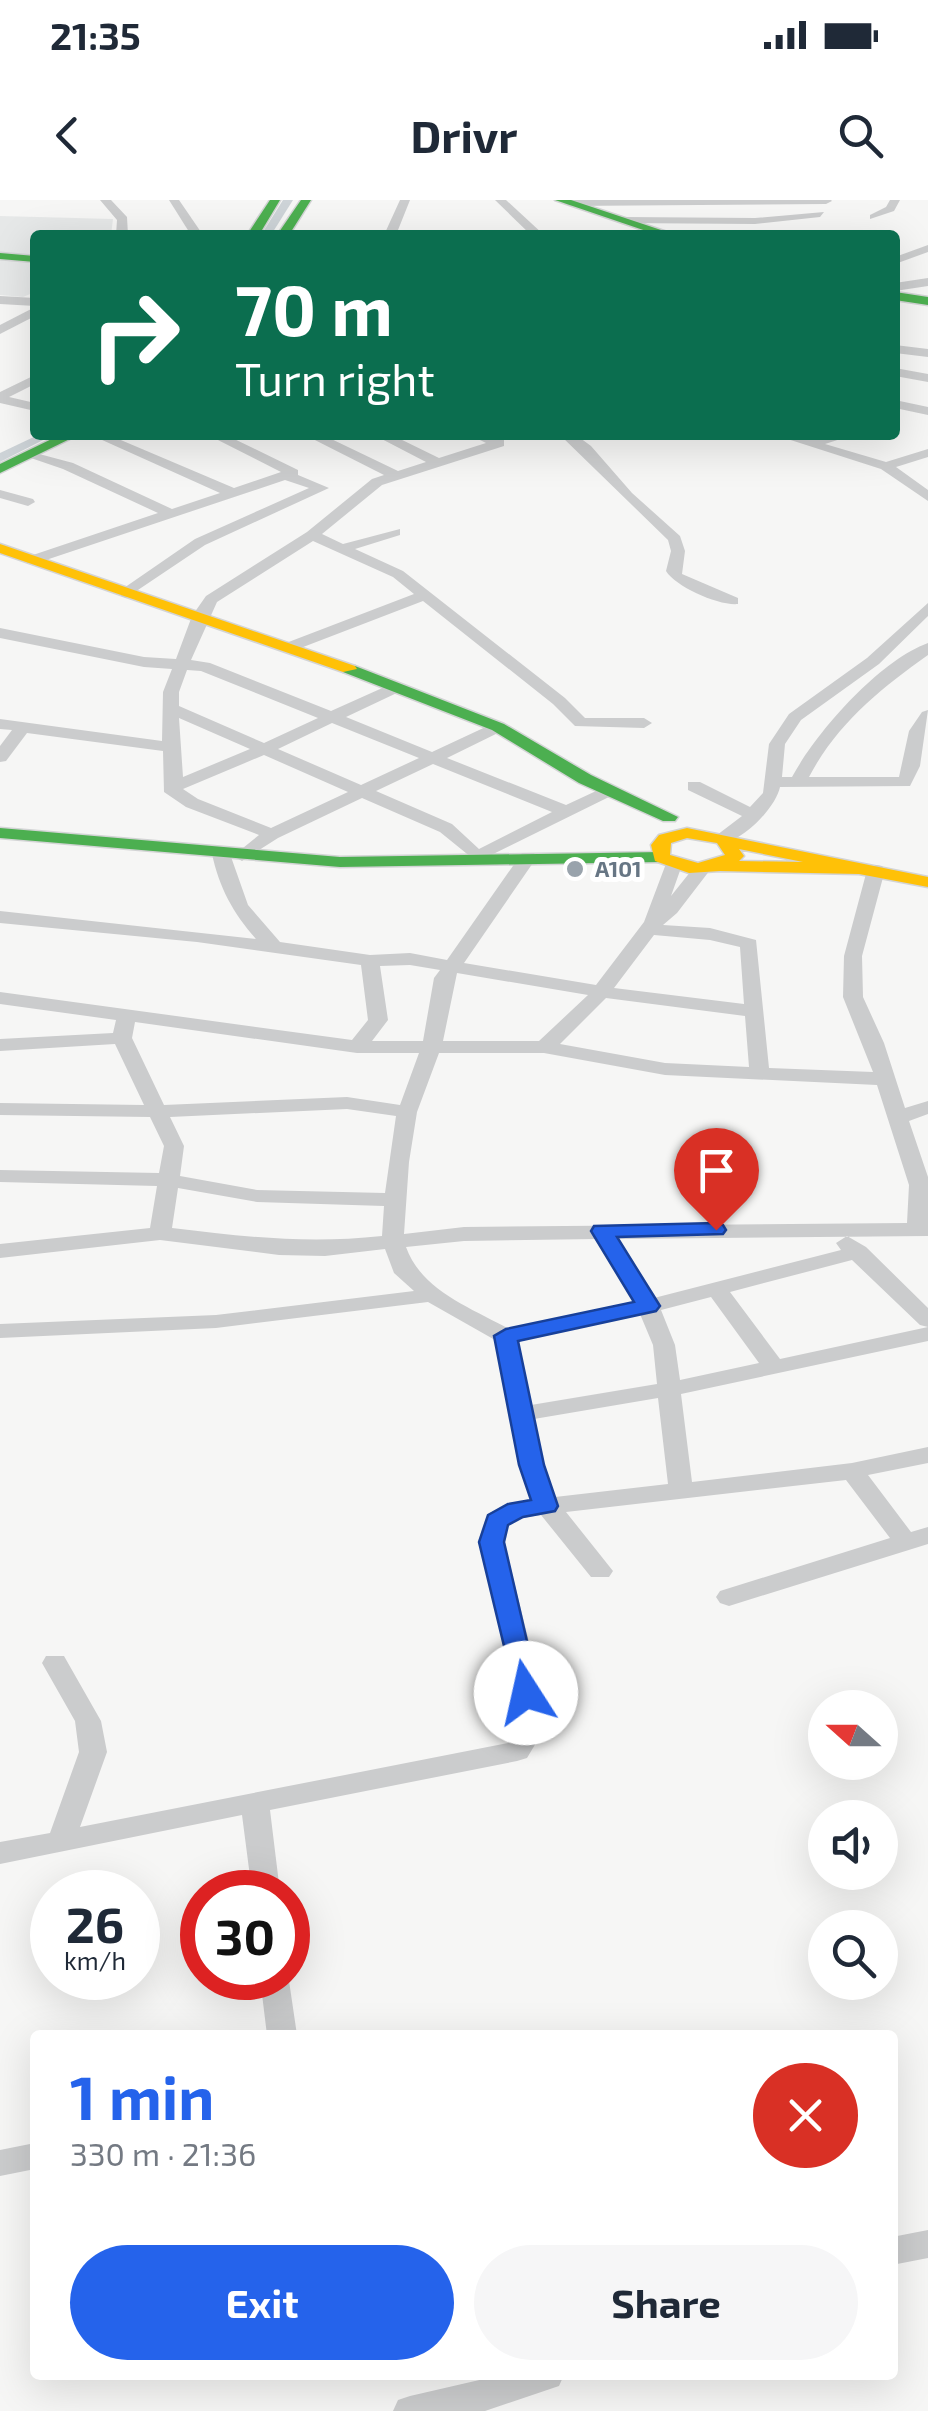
<!DOCTYPE html>
<meta charset="utf-8">
<style>
:root{--surface:#fff;--page:#f6f6f7;--text:#1f2937;--muted:#747a83;--accent:#2563eb}
body{margin:0;font-family:"Exo 2",sans-serif;background:var(--page);color:var(--text);height:100vh;display:flex;flex-direction:column;font-size:38px;white-space:nowrap}
*{box-sizing:border-box;margin:0}
p{font-size:32px;color:var(--muted)}
.icon{flex:none;width:55px;height:55px;fill:none;stroke:currentColor;stroke-width:2;stroke-linecap:round;stroke-linejoin:round}
.map{position:relative;flex:1;overflow:hidden}
.details{position:absolute;left:30px;top:1830px;width:868px;height:350px;display:flex;flex-direction:column;background:var(--surface);border-radius:10px;box-shadow:0 10px 40px #0002}
.details>*{flex:none}
.top-card{position:absolute;left:30px;top:30px;width:870px;height:210px;border-radius:10px;box-shadow:0 10px 40px #0002;background:#0b6e4f;color:#fff;overflow:hidden}
.needle{width:65px;rotate:291deg}
.buttons{position:absolute;left:808px;top:1490px;display:grid;gap:20px}
.buttons a{display:grid;place-items:center;width:90px;height:90px;border-radius:50%;background:var(--surface);box-shadow:0 10px 40px #0002;font-size:50px}
.speed{position:absolute;left:30px;top:1670px;display:flex;gap:20px;font-size:50px;font-weight:700;text-align:center}
.speed>*{display:grid;place-content:center;width:130px;height:130px;border-radius:50%;background:var(--surface);box-shadow:0 10px 40px #0002;line-height:1}
.speed small{font-size:25px;font-weight:400}
.speed .limit{border:15px solid #d22;background:#fff;color:#111}
.pin{position:absolute;display:grid;place-items:center;width:85px;height:85px;color:#fff;margin:-102px -42px;border-radius:50% 50% 50% 0;rotate:-45deg;box-shadow:0 0 10px #0007}
.pin .icon{rotate:45deg}
.me{position:absolute;width:110px;margin:-55px;rotate:350deg;stroke-linejoin:round;filter:drop-shadow(0 0 8px #0008)}
.turn{display:flex;align-items:center;gap:35px;height:210px;padding:0 40px;font-size:45px}
.turn .icon{width:130px;height:130px;stroke-width:2.5}
.turn b{display:block;font-size:70px;line-height:85px}
.round{display:grid;place-items:center;flex:none;width:105px;height:105px;border-radius:52px;background:var(--page)}
.headline{display:flex;align-items:center;justify-content:space-between;height:170px;padding:0 40px}
h1{font-size:60px;font-weight:700;line-height:75px;color:var(--accent)}
.cta{display:flex;gap:20px;margin-top:auto;padding:20px 40px}
.cta a{flex:1;height:115px;border-radius:60px;background:var(--accent);color:#fff;font-size:40px;font-weight:700;line-height:115px;text-align:center}
.cta a+a{background:var(--page);color:var(--text)}
.status{display:flex;justify-content:space-between;align-items:center;height:70px;padding:0 50px;background:var(--surface);direction:ltr}
.status svg{height:28px;fill:currentColor}
header{display:flex;justify-content:space-between;align-items:center;height:130px;padding:0 40px;background:var(--surface);font-size:45px;font-weight:700}
.map>svg:first-child{display:block}
.built{fill:#e6e8e8}
.lines{fill:none;stroke-linecap:round;stroke-linejoin:round}
.canal{fill:#cdd3d7;fill-rule:evenodd}
.fast-casing{stroke:#d3d4d5;stroke-width:3}
.slow-casing{stroke:#d3d4d5;stroke-width:3}
.street{fill:#cbcccd;fill-rule:evenodd}
.fast{fill:#4caf50;fill-rule:evenodd}
.slow{fill:#ffc107;fill-rule:evenodd}
.route{fill:#2563eb;stroke:#184099;stroke-width:2.5}
.poi-dot{fill:#99a3ac;stroke:#fff;stroke-width:4}
.labels{text-anchor:middle;stroke-width:10;stroke-linejoin:round;paint-order:stroke}
.far-poi-label{font-size:22px;font-weight:bold;fill:#677684;stroke:#fff;text-anchor:start}
</style>
<div class="status"><b>21:35</b><svg viewBox="0 0 49 12"><path d="M0 12V9h3v3zM5 12V6h3v6zM10 12V3h3v9zM15 12V0h3v12zM26 1h20v11H26zM47 4h2v5h-2z"/></svg></div>
<header><svg class="icon" aria-label="back" viewBox="0 0 24 24"><path d="M15 5l-7 7 7 7"/></svg>Drivr<svg class="icon" aria-label="search" viewBox="0 0 24 24"><circle cx="10" cy="10" r="6"/><path d="M15 15l6 6"/></svg></header>
<div class="map">
<svg width="928" height="2211" viewBox="0 0 928 2211">
<rect width="100%" height="100%" fill="#f6f6f5"/>
<g class="built">
<polygon points="0,16 113,19 111,35 35,35 35,55 0,52"/>
<polygon points="0,57 35,60 35,92 23,97 0,95"/>
</g>
<g class="lines">
<g class="canal">
<polygon points="283,0 293,0 271,35 261,35"/>
<polygon points="38,235 53,235 0,262 0,253"/>
</g>
<g class="fast-casing">
<g id="fast">
<polygon points="270,0 280,0 259,35 247,35"/>
<polygon points="301,0 311,0 289,35 277,35"/>
<polygon points="555,0 571,0 676,35 658,35"/>
<polygon points="0,53 35,56 35,62 0,59"/>
<polygon points="895,92 928,97 928,105 895,100"/>
<polygon points="60,235 78,235 0,273 0,264"/>
<polygon points="343,466 355,466 504,524 591,575 678,617 675,621 663,621 579,583 492,530 343,472"/>
<polygon points="0,628 340,657 661,652 670,657 661,662 340,667 0,638"/>
</g>
</g>
<g class="slow-casing">
<g id="slow">
<polygon points="0,344 355,466 357,469 343,472 0,353"/>
<path d="M687,628l241,49v10l-69,-13 -139,-3 -31,2 -34,-12 -4,-16 8,-10zM687,638l30,5 8,12 -27,8 -28,-8 1,-12zM739,649l64,13 -64,-1 5,-5z"/>
</g>
</g>
<g class="street">
<polygon points="100,0 111,0 127,17 128,35 116,35 117,20"/>
<polygon points="169,0 179,0 203,35 191,35"/>
<polygon points="400,0 410,0 396,35 384,35"/>
<polygon points="495,0 506,0 544,35 531,35"/>
<polygon points="569,0 831,0 832,1 826,4 570,6 564,3"/>
<polygon points="890,0 900,0 894,11 870,19 870,15 886,7"/>
<polygon points="824,12 820,17 755,24 623,23 617,20 623,17 755,18"/>
<polygon points="333,32 354,35 327,35"/>
<polygon points="928,45 928,52 895,64 895,57"/>
<polygon points="928,78 928,86 895,91 895,83"/>
<polygon points="0,96 35,98 35,106 0,104"/>
<polygon points="35,107 35,116 0,134 0,125"/>
<polygon points="895,145 928,149 928,157 895,153"/>
<polygon points="895,168 928,174 928,182 895,176"/>
<polygon points="35,175 35,184 9,197 35,203 35,211 0,203 0,192"/>
<polygon points="895,200 928,207 928,215 895,208"/>
<polygon points="91,235 109,235 234,288 281,272 208,235 226,235 298,270 298,275 329,288 205,345 126,398 121,396 121,390 195,339 309,288 285,280 37,363 27,363 27,357 158,313 63,269 28,257 28,251 73,263 172,309 220,293"/>
<path d="M305,235h18l75,36 28,-9 -52,-27h18l47,23 47,-15 -16,-8h20l14,5v6l-122,39 -60,49 21,10 57,-15v6l-45,14 48,22 162,127 20,20h59l8,5 -8,5 -69,-2 -22,-22 -130,-103 -125,48h-12v-6l128,-49 -21,-17 -80,-36 -96,61 -26,58 19,3 121,48 58,-26h12v6l-55,26 86,35 60,-28h12v6l-57,28 119,47 43,-20 9,5 -3,4 -138,68 -37,-30 -78,-34 -84,40 -36,23 -9,-5 26,-21 -73,-28 -22,-15 -1,-41 -136,-18 -21,28 -6,1v-16l12,-16 -12,-1v-10l162,22 1,-49 9,-23 -28,-2 -144,-29v-10l144,29 32,2 16,-43 14,-20 101,-64 65,-53 12,-4zM187,470l14,1 117,47 -54,25 -85,-37v-14zM179,518l71,31 -67,28zM332,523l87,35 -58,27 -83,-36zM264,555l84,37 -77,36 -73,-29 -15,-10zM433,564l119,48 -73,37 -27,-25 -76,-33z"/>
<path d="M560,235h16l15,11 41,47 48,43 5,15 -3,23 56,24v6c-19,2 -62,-17 -72,-33l5,-20 -3,-11z"/>
<polygon points="775,235 810,239 853,235 825,244 886,262 928,249 928,257 896,267 928,290 928,301 881,269"/>
<polygon points="0,290 33,299 35,302 28,306 0,298"/>
<path d="M928,403v13l-49,48 -78,56 -16,24 -3,33h10c25,-46 87,-116 136,-134v12c-47,33 -92,70 -119,122h90l10,-46 13,-19 6,-2 -8,56 -10,20 -130,1c-4,21 -41,59 -63,56v-8l25,-19 -54,-26v-8h12l50,25 13,-14 6,-49 20,-30 78,-56z"/>
<path d="M221,649l9,5 18,51 32,37 90,13 40,-2 37,7 75,-107h12l3,4 -73,106 132,22 48,-63 23,-61 6,-1 9,5 -11,31 24,-30h12l3,4 -33,43 -14,12 47,3 46,12 13,128 104,4 -30,-75 1,-41 23,-86 9,-5 6,1 3,4 -23,86 1,41 21,46 21,65 23,-7v13l-19,7 19,56v59l-310,3 36,59 187,-48 -5,-7 11,-7 19,11 62,61v19l-8,-2 -68,-65 -122,32 50,67 148,-32v14l-247,53 11,88 160,-19 76,-16v16l-60,12 43,57 17,-5v17l-199,62 -9,-3 -4,-6 4,-6 170,-53 -44,-58 -280,32 47,59 -4,6h-18l-50,-62 -19,3 -14,6 -4,17 29,117 12,70 -18,30 -10,3 -247,49 10,82h-28l-10,-77 -242,49v-22l50,-9 29,-81 -4,-31 -33,-58 4,-7h18l37,65 6,31 -27,75 428,-84 10,-16 -11,-69 -27,-117 8,-27 20,-10 24,-4 -13,-35 -24,-125 -67,-38 -212,26 -216,10v-14l216,-9 198,-24 -20,-18 -9,-24 -60,7 -46,-1 -119,-15 -160,18v-14l150,-16 7,-42 -157,-4v-12l159,3 5,-27 -14,-29 -150,-2v-12l144,2 -29,-61 -115,7v-12l113,-6 3,-13 -116,-16v-12l352,48 16,-20 -7,-55 -164,-23 -197,-19v-12l256,28c-23,-26 -37,-52 -44,-85zM654,735l56,5 30,7 4,57 -130,-16zM410,765l30,5 -6,8 -11,63h-51l16,-21 -8,-54zM457,773l131,22 -49,46h-96zM606,798l139,18 4,51 -84,-4 -105,-19zM135,822l222,31h62l-19,52 -53,-8 -183,8 -32,-67zM439,853h105l121,22 212,10 32,100 -2,38 -443,4 -60,7 5,-72 8,-50zM347,909l49,7 -11,77 -128,-3 -77,-14 4,-30 -14,-29zM178,988l79,14 127,4 -2,30c-74,8 -137,1 -210,-8zM596,1039l38,63 -125,27c-38,-21 -88,-39 -103,-82l58,-6zM711,1097l48,66 -79,17 -5,-35 -14,-35zM640,1114l13,31 4,39 -126,21 -13,-64zM658,1198l10,86 -113,13 -12,-32 -9,-46z"/>
<polygon points="288,1774 297,1835 267,1835 260,1778 288,1778"/>
<polygon points="35,1943 35,1969 0,1976 0,1950"/>
<polygon points="928,2030 928,2058 892,2065 892,2037"/>
<polygon points="501,2175 564,2175 559,2186 485,2211 393,2211 398,2200 410,2196"/>
</g>
<use href="#fast" class="fast"/>
<use href="#slow" class="slow"/>
</g>
<polygon class="route" points="716,1023 723,1025 726,1030 723,1034 617,1037 660,1106 656,1111 518,1141 544,1265 558,1306 555,1311 523,1317 508,1325 504,1342 539,1493 535,1500 517,1500 479,1342 488,1315 508,1304 531,1300 519,1265 494,1136 506,1129 634,1102 591,1031 594,1026"/>
<circle class="poi-dot" cx="575" cy="669" r="10"/>
<g class="labels">
<g class="far-poi-label">
<text x="595" y="677">A101</text>
</g>
</g>
</svg>
<div class="buttons">
<a><svg class="needle" viewBox="-14 -14 28 28"><path d="M0-13l5 13h-10z" fill="#e53935"/><path d="M0 13l5-13h-10z" fill="#747a83"/></svg></a>
<a><svg class="icon" aria-label="sound" viewBox="0 0 24 24"><path d="M4 9h4l5-4v14l-5-4H4zM17 9q2 3 0 6"/></svg></a>
<a><svg class="icon" aria-label="search" viewBox="0 0 24 24"><circle cx="10" cy="10" r="6"/><path d="M15 15l6 6"/></svg></a>
</div>
<div class="speed"><div>26<small>km/h</small></div><div class="limit">30</div></div>
<div class="pin" style="left:716px;top:1030px;background:#d93025"><svg class="icon" aria-label="arrive" viewBox="0 0 24 24"><path d="M6 21V4h12l-3 4 3 4H6"/></svg></div>
<svg class="me" style="left:526px;top:1493px" viewBox="-20 -20 40 40"><circle r="19" fill="#fff"/><path d="M0-13L10 11 0 6-10 11z" fill="#2563eb"/></svg>
<div class="top-card">
<div class="turn"><svg class="icon" aria-label="right" viewBox="0 0 24 24"><path d="M7 20v-9h11M14 6l5 5-5 5"/></svg><div><b>70 m</b>Turn right</div></div>
</div>
<section class="details">
<div class="headline"><div><h1>1 min</h1><p>330 m · 21:36</p></div><a class="round" style="background:#d93025;color:#fff"><svg class="icon" aria-label="close" viewBox="0 0 24 24"><path d="M6 6l12 12M18 6L6 18"/></svg></a></div>
<div class="cta"><a>Exit</a><a>Share</a></div>
</section>
</div>
